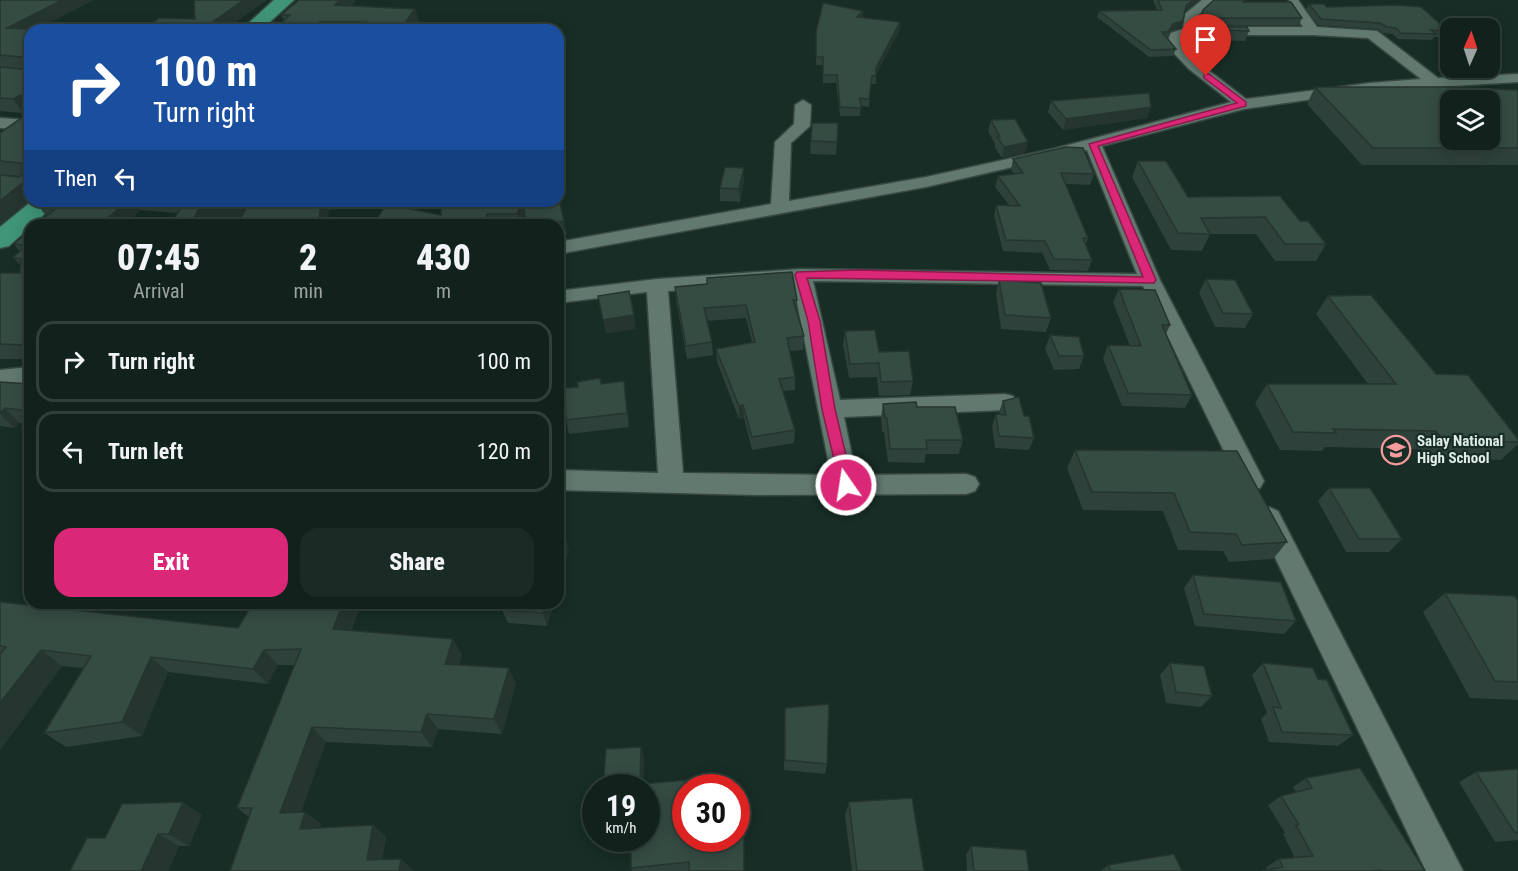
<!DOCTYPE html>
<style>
:root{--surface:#11221c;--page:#1a2a25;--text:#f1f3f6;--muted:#9ca4a3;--line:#303f3b;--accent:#db2777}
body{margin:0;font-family:"Roboto Condensed",sans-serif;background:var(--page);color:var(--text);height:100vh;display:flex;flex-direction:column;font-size:22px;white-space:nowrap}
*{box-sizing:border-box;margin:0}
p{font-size:20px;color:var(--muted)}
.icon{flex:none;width:33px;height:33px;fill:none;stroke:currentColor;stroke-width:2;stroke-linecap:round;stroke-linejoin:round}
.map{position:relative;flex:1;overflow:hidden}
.panel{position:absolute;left:24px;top:219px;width:540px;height:390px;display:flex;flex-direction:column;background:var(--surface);border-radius:18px;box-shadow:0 3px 15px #0003,0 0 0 2px var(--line)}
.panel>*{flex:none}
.guide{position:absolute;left:24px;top:24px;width:540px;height:183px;border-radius:18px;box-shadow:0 3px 15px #0003,0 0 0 2px var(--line);background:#1a4fa0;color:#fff;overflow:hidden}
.needle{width:39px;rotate:3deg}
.tools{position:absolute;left:1440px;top:18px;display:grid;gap:12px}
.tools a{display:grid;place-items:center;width:60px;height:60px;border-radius:12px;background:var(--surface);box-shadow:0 3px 15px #0003,0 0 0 2px var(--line);font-size:30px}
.speed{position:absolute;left:582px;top:774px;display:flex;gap:12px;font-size:30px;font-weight:700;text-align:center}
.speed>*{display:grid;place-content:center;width:78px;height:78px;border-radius:50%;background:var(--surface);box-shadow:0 3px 15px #0003,0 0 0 2px var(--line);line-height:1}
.speed small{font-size:15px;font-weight:400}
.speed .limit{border:9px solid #d22;background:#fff;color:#111}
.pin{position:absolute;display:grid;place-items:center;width:51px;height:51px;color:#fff;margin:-62px -26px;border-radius:50% 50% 50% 0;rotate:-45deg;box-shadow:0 0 6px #0007}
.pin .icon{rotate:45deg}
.me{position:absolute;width:66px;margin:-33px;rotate:347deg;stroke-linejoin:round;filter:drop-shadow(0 0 4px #0008)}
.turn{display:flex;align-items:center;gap:21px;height:126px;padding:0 30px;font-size:27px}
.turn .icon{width:78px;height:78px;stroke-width:2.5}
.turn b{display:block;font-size:42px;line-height:51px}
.then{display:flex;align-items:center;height:57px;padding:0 30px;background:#0003;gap:12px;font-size:22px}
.eta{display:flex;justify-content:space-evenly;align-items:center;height:102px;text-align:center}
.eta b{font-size:36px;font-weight:800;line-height:42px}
.primary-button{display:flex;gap:12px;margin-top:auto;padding:12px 30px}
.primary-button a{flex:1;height:69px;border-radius:18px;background:var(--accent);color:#fff;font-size:24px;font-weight:800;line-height:69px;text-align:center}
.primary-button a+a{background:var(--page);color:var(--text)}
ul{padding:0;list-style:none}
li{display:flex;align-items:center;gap:18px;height:81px;margin:0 12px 9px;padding:0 18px;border:3px solid var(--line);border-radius:18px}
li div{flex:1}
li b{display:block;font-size:22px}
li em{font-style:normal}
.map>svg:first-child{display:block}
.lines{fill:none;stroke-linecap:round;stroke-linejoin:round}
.minor-casing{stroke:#374942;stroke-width:3}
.trunk-casing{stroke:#374942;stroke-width:3}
.minor{fill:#61796f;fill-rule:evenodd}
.trunk{fill:#409478;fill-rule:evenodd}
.wall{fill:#2e413a}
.shaded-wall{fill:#25352f}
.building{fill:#354c43;stroke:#25352f;stroke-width:1.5;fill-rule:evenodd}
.route{fill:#db2777;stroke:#8e194d;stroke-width:1.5}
.labels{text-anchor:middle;stroke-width:4.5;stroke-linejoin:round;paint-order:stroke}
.poi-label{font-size:15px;font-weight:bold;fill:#dfece7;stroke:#172d25;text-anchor:start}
</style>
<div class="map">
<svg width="1518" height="871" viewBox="0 0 1518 871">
<rect width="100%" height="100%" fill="#172d25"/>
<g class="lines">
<g class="minor-casing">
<g id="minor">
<path d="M1202,0h14l-18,15 -2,16 -14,7 -2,6 19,19 47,36 124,-16 51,-4 -53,-41 -55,-3h-97l-7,-4 7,-4h87l-16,-24 3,-3h8l19,27 60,4 61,47 80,-4v8l-148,9 -126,18 -142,37 58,134 104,201 -4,7 -9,3 -9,-3 -99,-202 -330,-5 27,119 165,-6 8,2 4,6 -4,6 -8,2 -161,7 12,58 110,-1 9,3 4,7 -4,7 -9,3 -210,1 -198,-5v-20l100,3 -11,-181 -89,11v-12l99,-12 144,-10 336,5 -50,-124 -161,37 -368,67v-12l213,-38 4,-62 19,-18 1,-19 8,-5 8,5 -1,21 -19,17 -2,58 137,-24 127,-28 178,-47 -42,-33 -23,-24 5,-12 12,-4 2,-15zM793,282l38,193 -148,-2 -15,-182z"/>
<polygon points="0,118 30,120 30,130 0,128"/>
<polygon points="30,367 30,383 0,386 0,370"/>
<polygon points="1269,507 1278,511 1463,871 1426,871 1256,518 1260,511"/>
</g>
</g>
<g class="trunk-casing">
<g id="trunk">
<polygon points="274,0 294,0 261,30 241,30"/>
<polygon points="32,201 59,201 9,246 0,248 0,227"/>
</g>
</g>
<use href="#minor" class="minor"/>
<use href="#trunk" class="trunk"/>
</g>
<g class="wall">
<polygon points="0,0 93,0 36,30 30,30 30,110 29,109 23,113 0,111"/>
<polygon points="356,0 351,6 415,9 419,22 413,30 273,30 284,20 281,15"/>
<polygon points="1153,0 1199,0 1185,11 1181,27 1170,31 1167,38 1176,49 1173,56 1149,57 1097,17 1099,11 1157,10"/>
<polygon points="1246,0 1245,2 1302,18 1299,25 1199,25 1200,16 1203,10"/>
<polygon points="1309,4 1327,7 1448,31 1444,37 1434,37 1432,40 1398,39 1393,34 1383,33 1377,29 1318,25 1306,10"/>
<polygon points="863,11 863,18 900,22 900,30 876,74 876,84 871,84 869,107 861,106 860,116 840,116 836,83 823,83 823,65 816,65 816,32"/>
<polygon points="1189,29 1249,31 1245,41 1185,39"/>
<polygon points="1315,87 1518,91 1518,165 1362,165 1307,104"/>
<polygon points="1051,101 1151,107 1147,118 1063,130 1048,112"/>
<polygon points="30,112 30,200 0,224 20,176 0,175 0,133"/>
<polygon points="991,120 1028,142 1025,153 1002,158 995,148 995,144 988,131"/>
<polygon points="812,123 837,142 836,155 810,154"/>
<polygon points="1013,159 1094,174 1090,185 1066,184 1088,238 1086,244 1092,260 1088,271 1050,270 1042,253 1003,251 994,216 996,205 1009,205 995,187 998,176 1014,174 1011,170"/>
<polygon points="1138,161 1188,197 1300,221 1326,244 1316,261 1275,261 1256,234 1210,234 1202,251 1171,250 1132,177"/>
<polygon points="744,168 744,181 740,202 720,201 720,188"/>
<polygon points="35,201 345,201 338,209 329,210 207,223 177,213 140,210 126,225 36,225 47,216 46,216"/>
<polygon points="560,203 567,235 558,236 558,225 525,215 521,225 373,225 528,207"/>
<polygon points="30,230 30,359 0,359 0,273 20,273 20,265 13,257 20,252 14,244"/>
<polygon points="1206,279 1253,314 1245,328 1215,327 1199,293"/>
<polygon points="999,280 1051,318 1046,332 1001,329 996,294"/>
<polygon points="675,287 797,300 797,312 804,336 803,350 790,351 795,377 795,390 783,391 795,430 794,443 752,450 744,418 739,419 717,362 716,349 752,342 746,318 707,321 712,342 713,355 687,359 676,300"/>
<polygon points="1119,289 1170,325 1166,334 1192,395 1185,408 1122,406 1103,359 1108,345 1130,346 1113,302"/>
<polygon points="1328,296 1436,374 1518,439 1518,444 1501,460 1426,458 1420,449 1325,447 1322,451 1280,450 1255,403 1267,384 1368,384 1316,314"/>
<polygon points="845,331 879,352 913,381 910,395 879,396 877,377 849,378 843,345"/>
<polygon points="1050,335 1084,356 1079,369 1054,370 1045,349"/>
<polygon points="600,378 602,384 626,395 629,427 569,434 566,420 578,387"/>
<polygon points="0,382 30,384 30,424 19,423 14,428 0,426"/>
<polygon points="1003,401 1024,416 1034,438 1029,450 995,448 992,426 996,414 1000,415 999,412"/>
<polygon points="883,404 917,407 963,440 959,454 926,454 924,463 888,462 884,432 882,432 881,418"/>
<polygon points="1075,450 1287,542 1273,559 1229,562 1223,551 1178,550 1163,511 1083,510 1067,468"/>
<polygon points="1329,488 1402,539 1389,552 1346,552 1318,501"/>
<polygon points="1193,575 1296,621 1284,634 1195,626 1184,588"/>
<polygon points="1445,593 1518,601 1518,700 1470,698 1423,612"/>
<polygon points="0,602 238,628 361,603 351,631 453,639 462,655 459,665 516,684 502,734 438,729 432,747 326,742 301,812 321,824 320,828 373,825 386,837 382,860 414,870 413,871 230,871 249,817 237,808 295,665 278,665 268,684 168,672 142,736 66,747 44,733 83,668 62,666 0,750"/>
<polygon points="505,603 554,603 547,626 508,623 502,610"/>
<polygon points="1170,663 1212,696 1201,707 1166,703 1160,675"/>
<polygon points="1263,663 1318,679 1353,735 1338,746 1269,742 1261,719 1267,713 1252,675"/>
<polygon points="785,708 827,764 825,774 784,770"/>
<polygon points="641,747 644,757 643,784 696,779 697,788 686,788 686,838 736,838 736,806 744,806 744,871 632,871 631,868 631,838 646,838 646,788 603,788 606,749"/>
<polygon points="1518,769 1518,840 1495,842 1459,782 1476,772"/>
<polygon points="1306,778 1425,871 1261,871 1267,870 1266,867 1279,859 1295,858 1283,834 1285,833 1268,805 1281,796 1296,792 1293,787"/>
<polygon points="849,802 924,871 852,871 845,816"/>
<polygon points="202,815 189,846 179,846 168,871 70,871 105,838"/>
<polygon points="971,846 1029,871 967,871 966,855"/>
<polygon points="1108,865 1182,871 1101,871"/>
</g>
<g class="shaded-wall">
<polygon points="62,0 93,0 36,30 30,30 30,37 7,28"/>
<polygon points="244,0 267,0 225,30 201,30"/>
<polygon points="340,0 356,0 339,18 335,5"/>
<polygon points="1193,0 1199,0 1184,12 1186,6"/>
<polygon points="415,9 419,22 413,30 400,30"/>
<polygon points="863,11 863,19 857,17"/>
<polygon points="1183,21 1181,27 1170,31 1166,39 1173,24"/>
<polygon points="319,22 322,30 310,30"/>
<polygon points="900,22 900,30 875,76 876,68"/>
<polygon points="21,95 29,109 23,113 13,99"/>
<polygon points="1151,107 1147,118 1063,130 1066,119"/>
<polygon points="1028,142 1025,153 1002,158 1004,147"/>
<polygon points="744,168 744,181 740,202 739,189"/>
<polygon points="21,184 30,196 30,200 0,224 0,201"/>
<polygon points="126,201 135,201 140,210 126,225 101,225"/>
<polygon points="321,201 325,201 329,210 327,225 316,225"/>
<polygon points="334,201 345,201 338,209"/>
<polygon points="522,201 527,201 528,207 521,225 520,225 517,214"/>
<polygon points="249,203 256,217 207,223 206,225 190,225 199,209"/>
<polygon points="487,214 490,225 484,225"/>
<polygon points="564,221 567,235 558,236 558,225 539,225"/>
<polygon points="634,315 636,329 606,334 603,320"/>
<polygon points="624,381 626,395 629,427 627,413"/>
<polygon points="743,405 744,418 739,419 739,406"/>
<polygon points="5,408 19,423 14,428 0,414 0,413"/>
<polygon points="565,536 569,550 558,588 558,560"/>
<polygon points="343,603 361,603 345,645 333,629"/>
<polygon points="546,603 554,603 547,626 543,613"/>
<polygon points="453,639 462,655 454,679 445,664"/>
<polygon points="41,650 62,666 0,750 0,703"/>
<polygon points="264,650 278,665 268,684 253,669"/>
<polygon points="151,657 168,672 142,736 122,722"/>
<polygon points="509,668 516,684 502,734 494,719"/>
<polygon points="427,714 438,729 432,747 421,732"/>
<polygon points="312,727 326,742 296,826 280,813"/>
<polygon points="641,747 644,757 643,788 640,788"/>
<polygon points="183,802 202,815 189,846 169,834"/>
<polygon points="305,812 321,824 316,841 300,829"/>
<polygon points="373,825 386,837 380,871 367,860"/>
<polygon points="158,834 179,846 168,871 141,871"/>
<polygon points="401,859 414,870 413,871 399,871"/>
</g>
<g class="building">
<polygon points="0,0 62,0 7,28 33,29 30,30 27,33 30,33 30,100 23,100 21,95 13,99 0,98 0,67 21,69 24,67 24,59 22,57 0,55"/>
<polygon points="194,0 244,0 201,30 144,30 159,18 195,19"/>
<polygon points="299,0 340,0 335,5 415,9 400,30 359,30 366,22 319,22 310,30 273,30 290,15 281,15"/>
<polygon points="1158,0 1193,0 1186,6 1183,21 1173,24 1168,32 1162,32 1176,49 1151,50 1099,11 1162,10"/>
<polygon points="1214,0 1245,0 1243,2 1291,2 1302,18 1201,18 1203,10"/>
<polygon points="823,3 863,11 857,17 900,22 876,68 876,76 872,76 869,99 860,98 861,108 840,107 837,75 823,75 823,57 816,57 816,32"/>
<polygon points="1309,4 1324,4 1327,7 1397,5 1421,7 1448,31 1431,30 1436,34 1401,33 1396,28 1387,27 1380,23 1321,19"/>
<polygon points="1195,27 1247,27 1249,31 1189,29"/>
<path d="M1315,87h134l68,3 1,1v57h-145zM1450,100h40v40h-40z"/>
<polygon points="1149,93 1151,107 1066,119 1051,101"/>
<polygon points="30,112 30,185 21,184 0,201 0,175 19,177 22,175 22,165 20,163 0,161 0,133"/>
<polygon points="1015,119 1028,142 1004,147 997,137 1000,137 991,120"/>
<polygon points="812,123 838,123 837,142 811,141"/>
<polygon points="1066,147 1083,148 1094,174 1061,173 1088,238 1083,238 1092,260 1054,259 1045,241 1006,240 996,205 1020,206 998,176 1023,173 1013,159"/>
<polygon points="1138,161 1166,161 1188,197 1280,196 1300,221 1308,221 1326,244 1285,244 1265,217 1201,218 1210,234 1178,233"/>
<polygon points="725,167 744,168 739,189 720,188"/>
<polygon points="35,201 126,201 101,225 36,225 61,204"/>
<polygon points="185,201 321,201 319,222 316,225 237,225 249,203 199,209 190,225 170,225"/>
<polygon points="441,201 522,201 517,214 487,214 484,225 373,225 386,204 441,215"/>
<polygon points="560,203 564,221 539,225 526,225 524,208"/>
<polygon points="30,230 30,343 28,345 0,344 0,273 20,273 21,259 13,257 28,245 14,244"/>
<polygon points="792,272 797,300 793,300 804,336 787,338 795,377 779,379 795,430 752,437 743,405 739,406 716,349 755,342 746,305 704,308 712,342 686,346 675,287 707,284 707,278"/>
<polygon points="1206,279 1235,280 1253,314 1223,313"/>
<polygon points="999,280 1041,283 1051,318 1005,315"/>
<polygon points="1119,289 1155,290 1170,325 1162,325 1192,395 1128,393 1108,345 1141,346"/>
<polygon points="629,291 634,315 603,320 598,296"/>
<polygon points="1371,295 1436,374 1468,375 1518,439 1518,442 1443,440 1436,431 1333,429 1336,433 1293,432 1267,384 1396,384 1328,296"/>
<polygon points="875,330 879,352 909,351 913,381 881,382 879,363 850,364 845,331"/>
<polygon points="1050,335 1079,337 1084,356 1059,356"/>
<polygon points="600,378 601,384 624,381 627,413 566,420 565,388 578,387 577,382"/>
<polygon points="0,382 30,384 30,411 5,408 0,413"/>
<polygon points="1019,397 1024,416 1029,416 1034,438 999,436 996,414 1006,415 1003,401"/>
<polygon points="916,402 917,407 955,407 963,440 926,440 927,449 890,449 887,418 885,418 883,404"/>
<polygon points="1075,450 1237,451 1287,542 1242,545 1236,534 1190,532 1174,493 1092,492"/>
<polygon points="1329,488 1370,488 1402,539 1359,539"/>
<polygon points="558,536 565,536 558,560"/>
<polygon points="1193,575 1281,582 1296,621 1204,614"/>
<polygon points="1445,593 1515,596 1518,601 1518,682 1495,681"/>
<polygon points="0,602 238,628 253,603 343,603 333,629 453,639 445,664 509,668 494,719 427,714 421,732 312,727 280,813 305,812 300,829 373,825 367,860 401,859 399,871 230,871 252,808 237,808 301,649 264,650 253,669 151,657 122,722 44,733 91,656 41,650 0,703 0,654 6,647 0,646"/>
<polygon points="505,603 546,603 543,613 502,610"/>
<polygon points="1170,663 1204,666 1212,696 1176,692"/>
<polygon points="1263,663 1313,668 1318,679 1327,680 1353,735 1282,732 1273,707 1281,708"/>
<polygon points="829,704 827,764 785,760 785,708"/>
<polygon points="641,747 640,785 632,785 632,788 603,788 606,749"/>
<polygon points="1360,768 1425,871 1381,871 1380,870 1373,871 1261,871 1283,867 1279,859 1313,856 1296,825 1299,825 1281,796 1312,788 1306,778"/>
<polygon points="1518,769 1518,832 1515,833 1476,772"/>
<polygon points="696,779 696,788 686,788 686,838 736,838 736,806 744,806 744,871 689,871 689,862 631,868 631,838 646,838 646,788 632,788 632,785"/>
<polygon points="912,798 924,871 857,871 849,802"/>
<polygon points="183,802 169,834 158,834 141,871 70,871 87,838 105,838 122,804"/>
<polygon points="971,846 1026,850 1029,871 974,871"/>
<polygon points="1174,854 1182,871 1111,871 1108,865"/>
</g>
<polygon class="route" points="1204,74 1209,74 1246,102 1246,106 1098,146 1156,280 1154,283 807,278 820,321 835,409 853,485 851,489 841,489 822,409 808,321 795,275 797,272 858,270 1143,277 1089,144 1237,103 1204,78"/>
<defs>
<g id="school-ring" transform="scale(1.5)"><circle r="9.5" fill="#172d25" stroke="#f59b9d" stroke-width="1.5"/><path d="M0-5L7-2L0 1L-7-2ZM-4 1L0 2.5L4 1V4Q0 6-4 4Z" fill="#f59b9d"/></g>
</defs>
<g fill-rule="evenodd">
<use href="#school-ring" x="1396" y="450"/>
</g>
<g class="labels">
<g class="poi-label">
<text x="1417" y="446">Salay National<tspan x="1417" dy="17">High School</tspan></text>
</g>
</g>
</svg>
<div class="tools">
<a><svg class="needle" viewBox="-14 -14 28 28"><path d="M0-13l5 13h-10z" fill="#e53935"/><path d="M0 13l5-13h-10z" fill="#9ca4a3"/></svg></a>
<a><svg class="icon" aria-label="layers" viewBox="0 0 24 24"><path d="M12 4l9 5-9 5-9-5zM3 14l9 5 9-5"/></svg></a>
</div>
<div class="speed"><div>19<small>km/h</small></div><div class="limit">30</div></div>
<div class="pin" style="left:1206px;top:76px;background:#d93025"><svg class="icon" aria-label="arrive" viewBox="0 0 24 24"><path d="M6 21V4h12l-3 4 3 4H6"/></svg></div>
<svg class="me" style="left:846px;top:485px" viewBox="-20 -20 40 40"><circle r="17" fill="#db2777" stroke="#fff" stroke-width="3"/><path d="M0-11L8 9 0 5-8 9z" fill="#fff"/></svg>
<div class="guide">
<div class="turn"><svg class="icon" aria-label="right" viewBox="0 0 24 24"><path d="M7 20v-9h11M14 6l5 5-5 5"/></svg><div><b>100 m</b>Turn right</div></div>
<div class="then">Then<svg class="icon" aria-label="left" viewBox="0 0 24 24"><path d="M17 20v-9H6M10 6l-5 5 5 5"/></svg></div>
</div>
<section class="panel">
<div class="eta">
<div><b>07:45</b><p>Arrival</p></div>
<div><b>2</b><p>min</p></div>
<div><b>430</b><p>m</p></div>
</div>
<ul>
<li><svg class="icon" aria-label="right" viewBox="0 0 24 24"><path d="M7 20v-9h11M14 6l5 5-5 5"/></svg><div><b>Turn right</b></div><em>100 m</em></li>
<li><svg class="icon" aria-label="left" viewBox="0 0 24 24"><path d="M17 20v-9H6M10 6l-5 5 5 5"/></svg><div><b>Turn left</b></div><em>120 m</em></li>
</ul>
<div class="primary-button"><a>Exit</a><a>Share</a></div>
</section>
</div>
